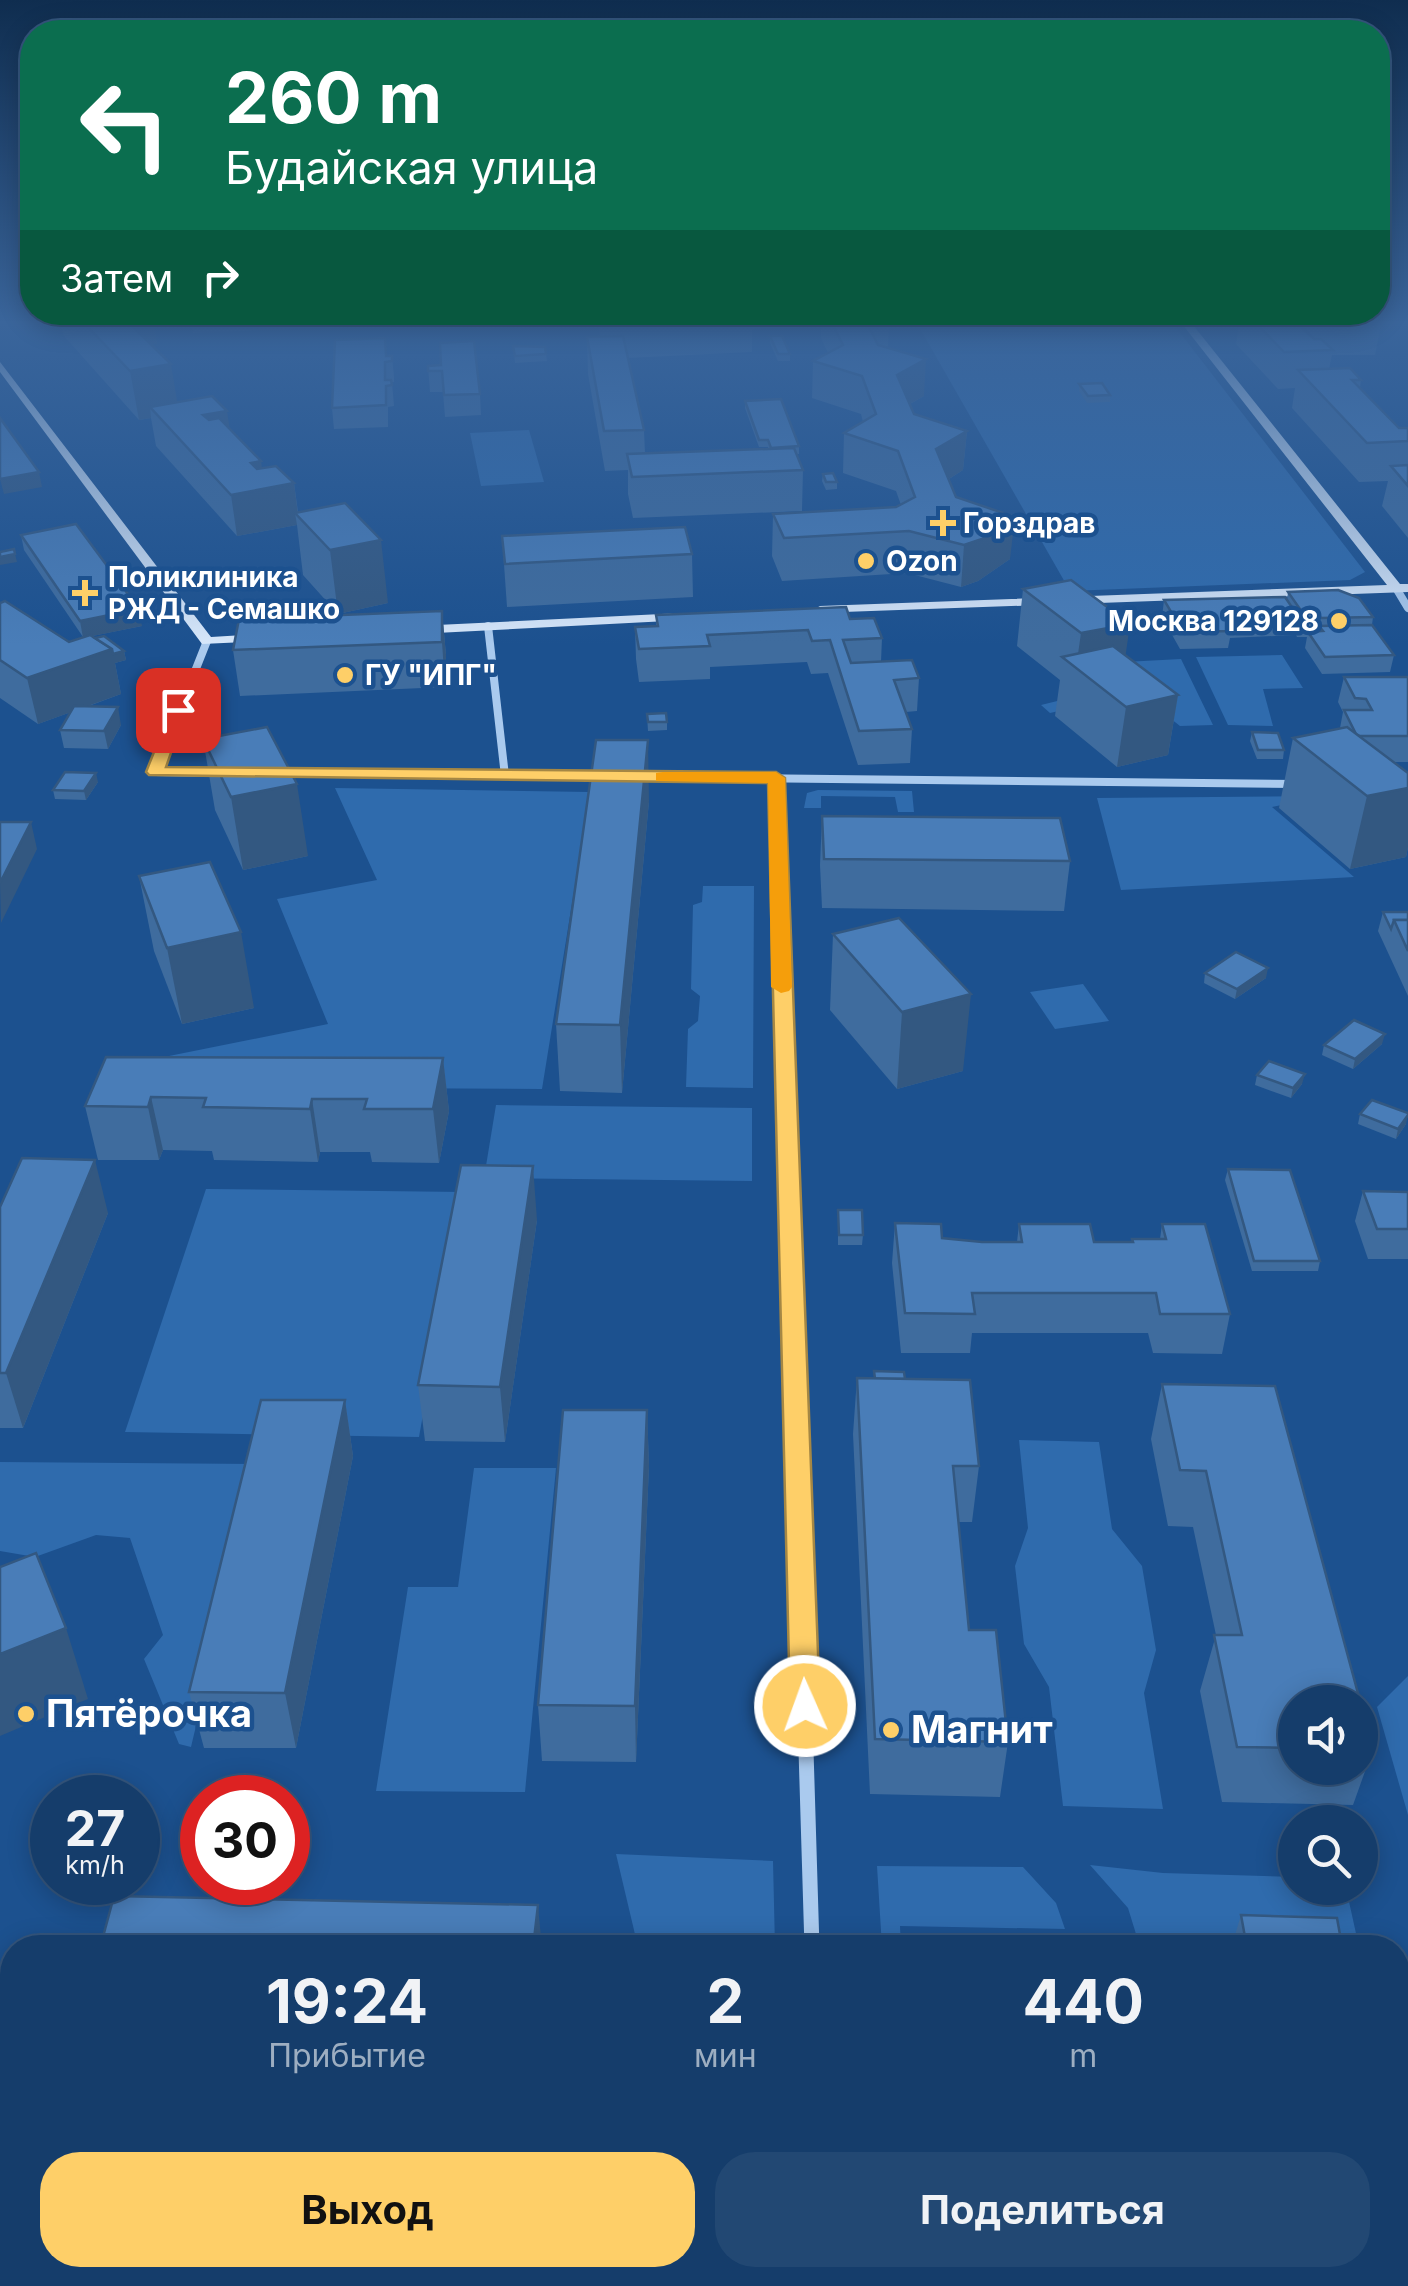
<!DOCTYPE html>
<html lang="ru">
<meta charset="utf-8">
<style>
:root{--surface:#153d6b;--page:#224873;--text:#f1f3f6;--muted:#9daec1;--line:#34567e;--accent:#fecf68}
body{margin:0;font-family:Inter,sans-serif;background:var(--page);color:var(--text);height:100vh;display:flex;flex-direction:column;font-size:38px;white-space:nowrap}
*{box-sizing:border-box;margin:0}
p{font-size:32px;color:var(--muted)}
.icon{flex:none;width:55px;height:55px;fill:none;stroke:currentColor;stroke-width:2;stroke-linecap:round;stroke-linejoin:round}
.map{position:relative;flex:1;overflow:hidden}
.details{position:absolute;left:0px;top:1935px;width:1410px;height:352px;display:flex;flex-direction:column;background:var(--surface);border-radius:40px 40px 0 0;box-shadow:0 5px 25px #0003,0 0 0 2px var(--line)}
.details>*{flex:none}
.top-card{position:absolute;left:20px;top:20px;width:1370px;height:305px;border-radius:40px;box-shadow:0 5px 25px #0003,0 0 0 2px var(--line);background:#0b6e4f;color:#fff;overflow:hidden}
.fabs{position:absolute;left:1278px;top:1685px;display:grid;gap:20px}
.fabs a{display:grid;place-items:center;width:100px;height:100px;border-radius:50%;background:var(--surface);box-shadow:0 5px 25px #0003,0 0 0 2px var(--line);font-size:50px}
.speed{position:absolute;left:30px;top:1775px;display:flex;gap:20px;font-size:50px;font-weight:700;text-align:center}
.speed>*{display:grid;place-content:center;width:130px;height:130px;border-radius:50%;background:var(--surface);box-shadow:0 5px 25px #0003,0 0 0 2px var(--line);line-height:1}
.speed small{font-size:25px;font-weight:400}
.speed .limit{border:15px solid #d22;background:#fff;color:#111}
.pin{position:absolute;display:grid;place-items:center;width:85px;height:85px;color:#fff;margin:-42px;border-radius:20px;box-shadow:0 5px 15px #0006}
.me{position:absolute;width:110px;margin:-55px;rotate:358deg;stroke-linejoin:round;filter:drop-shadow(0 0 8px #0008)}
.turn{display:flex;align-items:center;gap:35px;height:210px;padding:0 40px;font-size:45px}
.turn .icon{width:130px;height:130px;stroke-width:2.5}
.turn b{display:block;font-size:70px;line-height:85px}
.then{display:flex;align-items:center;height:95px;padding:0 40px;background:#0003;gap:20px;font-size:38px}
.eta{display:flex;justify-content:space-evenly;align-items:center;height:170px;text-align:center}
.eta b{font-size:60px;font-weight:700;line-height:70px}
.action{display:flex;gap:20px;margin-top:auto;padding:20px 40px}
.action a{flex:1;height:115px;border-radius:40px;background:var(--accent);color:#111;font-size:40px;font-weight:700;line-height:115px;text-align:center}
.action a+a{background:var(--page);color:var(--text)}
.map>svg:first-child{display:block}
.green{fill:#2f6bad}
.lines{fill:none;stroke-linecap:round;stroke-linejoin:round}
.street-far3{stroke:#aacaee;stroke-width:8}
.street-far2{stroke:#aacaee;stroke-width:9}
.street-far1{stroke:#aacaee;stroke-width:11}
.street{stroke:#aacaee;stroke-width:15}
.secondary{fill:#d7e7fa;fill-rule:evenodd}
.wall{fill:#3f6c9e;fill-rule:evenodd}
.shaded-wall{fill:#335881}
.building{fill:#497db8;stroke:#335881;stroke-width:2.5}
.route{fill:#fecf68;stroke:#a58744;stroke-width:2.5}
.slow{fill:#f59e0b}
.poi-dot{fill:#fecf68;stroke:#1c518f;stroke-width:4}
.labels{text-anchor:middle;stroke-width:9;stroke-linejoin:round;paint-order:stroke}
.far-poi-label{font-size:28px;font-weight:bold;fill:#fff;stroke:#1c518f;text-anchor:start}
.near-poi-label{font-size:38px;font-weight:bold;fill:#fff;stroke:#1c518f;text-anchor:start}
</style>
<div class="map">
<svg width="1408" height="2286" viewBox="0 0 1408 2286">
<rect width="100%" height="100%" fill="#1c518f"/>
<g class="green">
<polygon points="918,325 1174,325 1365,572 1350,580 1070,591"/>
<polygon points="529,430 544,482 481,486 470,433"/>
<polygon points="1282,655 1303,688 1263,689 1273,726 1228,725 1196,657"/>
<polygon points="1181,659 1213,725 1180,726 1146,699 1111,699 1050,713 1041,705 1130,683 1105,663"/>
<polygon points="335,788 590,792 542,1089 137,1087 149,1060 328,1024 277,899 377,880"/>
<polygon points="818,790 912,791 914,812 898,812 895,797 821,796 821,808 804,808 807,793"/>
<polygon points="1325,796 1272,807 1354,877 1121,890 1097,798"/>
<polygon points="703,886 754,886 753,1088 686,1087 688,1029 698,1021 700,996 691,989 693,905 702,902"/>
<polygon points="1083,984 1109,1021 1055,1029 1030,992"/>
<polygon points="496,1105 752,1108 752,1181 484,1178"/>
<polygon points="206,1189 463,1192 419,1437 125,1432"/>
<polygon points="1019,1440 1099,1442 1112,1529 1142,1566 1156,1650 1144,1693 1163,1809 1063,1806 1049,1687 1024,1644 1015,1566 1028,1528"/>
<polygon points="0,1462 258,1464 191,1747 179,1744 144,1659 163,1635 130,1538 96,1535 35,1557 0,1551"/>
<polygon points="474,1468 556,1468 525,1792 376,1791 408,1587 458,1587"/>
<polygon points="1408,1676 1408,1815 1377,1707"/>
<polygon points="616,1854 773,1861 775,1947 638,1947"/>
<polygon points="1090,1865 1163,1873 1295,1877 1295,1888 1346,1888 1359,1947 1140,1947 1128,1908"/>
<polygon points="877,1866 1023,1867 1056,1903 1065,1929 900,1926 901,1947 882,1947"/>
<polygon points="661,2275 782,2275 782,2286 665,2286"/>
</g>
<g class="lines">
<g class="street-far3">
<polyline points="1396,588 1408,608"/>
<polyline points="488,626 505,776"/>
<polyline points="207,641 155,772 222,773"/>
<polyline points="279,773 602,776"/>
<polyline points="639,777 1297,784"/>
<polyline points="776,777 778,845"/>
</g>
<polyline class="street-far2" points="778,842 789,1215"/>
<polyline class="street-far1" points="789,1213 804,1687"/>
<g class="street">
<polyline points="804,1684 812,1948"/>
<polyline points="831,2275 832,2286"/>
</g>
<g class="secondary">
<polygon points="1183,325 1193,325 1400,584 1408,584 1408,592 815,613 813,610 820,606 1387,585"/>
<polygon points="0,362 211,637 262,634 267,635 267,641 202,644 0,372"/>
<polygon points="682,613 687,614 687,620 416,634 409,630 416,626"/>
</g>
</g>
<g class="wall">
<polygon points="61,325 154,325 157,344 151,344 177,402 230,430 262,468 294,483 298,512 388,603 338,614 303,575 297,525 237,536 156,446 151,418 139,420 64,336"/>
<polygon points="191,325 389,325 193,333"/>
<polygon points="599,325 797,325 797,328 752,329 752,352 628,358 644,430 645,453 768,449 768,447 759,447 745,408 745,401 799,446 799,454 797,454 803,470 802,511 633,518 628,494 628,470 605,471 588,374 587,337 600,337"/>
<polygon points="821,325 889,325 888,347 924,396 910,404 914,414 967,431 963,470 949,479 956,497 1010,559 978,581 961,587 907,573 782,581 772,556 773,514 896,507 901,505 896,491 843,473 844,433 863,422 861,414 812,398 813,361 828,353 821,338"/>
<polygon points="1239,325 1381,325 1375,355 1332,355 1329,369 1361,380 1360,388 1399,428 1408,428 1408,538 1382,506 1388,481 1359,482 1292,408 1295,388 1278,389 1236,344"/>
<polygon points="770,336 790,354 790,361 778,361 770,343"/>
<polygon points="385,338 387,356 392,356 394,377 394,382 392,382 394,406 388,407 388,427 334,429 332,408"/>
<polygon points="513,346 546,354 547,361 515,363"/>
<polygon points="441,365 480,394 481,415 445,417 443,392 430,392 428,366"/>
<polygon points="1079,384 1110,395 1110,402 1087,403 1079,391"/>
<polygon points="823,474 837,482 837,489 826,490 822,481"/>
<polygon points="21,535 142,626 92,636 124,651 126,660 115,663 121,694 86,707 121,725 108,749 64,748 60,730 71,712 38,724 0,698 0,603 69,642 83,637 24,550"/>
<polygon points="502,536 692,554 693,597 507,607"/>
<polygon points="1023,589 1126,656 1178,695 1168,755 1117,767 1055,716 1060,680 1017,646"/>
<polygon points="1288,592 1373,617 1372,625 1394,655 1390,672 1322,674 1305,648 1307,637 1297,637 1296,635 1230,638 1228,648 1180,649 1162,617 1164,600 1287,600"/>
<polygon points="442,611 446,655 445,687 240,696 233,650"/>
<polygon points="656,615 850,619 882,638 881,662 919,678 917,711 906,712 912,729 910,763 858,765 828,673 811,674 807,662 710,667 710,679 639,682 636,659 635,627 656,626"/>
<polygon points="1344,677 1408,677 1408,762 1394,762 1408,773 1408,847 1406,857 1350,869 1279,808 1293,738 1340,728 1343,712 1338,702"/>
<polygon points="647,714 667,722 667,730 648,731"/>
<polygon points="1252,732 1284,750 1283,759 1257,759 1250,741"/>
<polygon points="203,739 308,856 243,870 215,810"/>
<polygon points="98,782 86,800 55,799 53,790"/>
<polygon points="649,801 622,1093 560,1091 556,1024"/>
<polygon points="822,816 1070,861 1064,911 822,908 820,865"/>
<polygon points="139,876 254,1008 182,1024 154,951"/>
<polygon points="1383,912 1408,912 1408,996 1378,931"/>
<polygon points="833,934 963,1071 897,1089 830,1010"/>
<polygon points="1205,973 1266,978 1235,999 1204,983"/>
<polygon points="1382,1044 1353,1069 1322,1055 1324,1045"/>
<polygon points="443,1058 449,1111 439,1163 372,1162 370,1152 320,1152 318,1162 214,1160 212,1151 163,1150 159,1160 98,1160 85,1106"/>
<polygon points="1257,1075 1302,1084 1291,1098 1255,1085"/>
<polygon points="1360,1114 1406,1124 1396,1139 1358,1124"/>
<polygon points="1228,1169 1320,1261 1318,1271 1252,1271 1225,1180"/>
<polygon points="1363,1191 1408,1192 1408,1259 1368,1259 1355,1221"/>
<polygon points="0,1207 108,1213 23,1428 0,1428"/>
<polygon points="838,1210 863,1235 862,1245 838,1245"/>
<polygon points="537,1220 505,1442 425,1441 418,1385"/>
<polygon points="895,1223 942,1238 982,1242 1017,1242 1019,1224 1094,1242 1132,1242 1132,1239 1160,1239 1162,1224 1230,1314 1222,1354 1153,1353 1148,1333 972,1333 970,1353 901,1353 892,1263"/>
<polygon points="874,1371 905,1379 979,1466 972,1522 959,1522 969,1630 1008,1742 1000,1797 870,1794 853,1434 857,1378 874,1379"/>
<path d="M1162,1384l113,2 98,363 -20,56 -131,-3 -22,-111 16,-56 -23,-108 -25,-1 -17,-87zM1295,1702h65v66h-65z"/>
<polygon points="345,1400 353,1456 296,1748 204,1748 189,1692"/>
<polygon points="647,1410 649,1466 636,1762 542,1761 538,1705"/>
<polygon points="1241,1915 1341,1940 1367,1948 1231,1948"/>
<polygon points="1398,2076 1408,2121 1408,2275 1402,2286 979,2286 978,2275 1398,2275"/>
</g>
<g class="shaded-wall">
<polygon points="112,325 154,325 157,344 116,347"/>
<polygon points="926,359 924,396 895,412 897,375"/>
<polygon points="171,364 179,413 150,407 151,418 139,420 130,371"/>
<polygon points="227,411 233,450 203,415"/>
<polygon points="967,431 963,470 933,489 936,449"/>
<polygon points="261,461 265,489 294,483 298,515 295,513 297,525 237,536 231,495 251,463"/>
<polygon points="39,472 42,487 4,494 0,479"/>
<polygon points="1015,517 1010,559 978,581 961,587 964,545"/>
<polygon points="381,540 388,603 338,614 330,550"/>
<polygon points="15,554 17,562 0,565 0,557"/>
<polygon points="139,609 142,626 83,638 80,621"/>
<polygon points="442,611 446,655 445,687 442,642"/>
<polygon points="1130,624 1122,681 1076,668 1081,633"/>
<polygon points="112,649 124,651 126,660 115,663 121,694 38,724 27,678"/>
<polygon points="1178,695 1168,755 1117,767 1126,707"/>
<polygon points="118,707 121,725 108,749 104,731"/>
<polygon points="648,740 649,801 622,1093 620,1025"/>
<polygon points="96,773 98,782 86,800 84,791"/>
<polygon points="297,784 308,856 243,870 231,797"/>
<polygon points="1408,788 1408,847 1406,857 1350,869 1367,796"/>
<polygon points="31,822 37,849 1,923 0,883"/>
<polygon points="241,932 254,1008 182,1024 167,948"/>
<polygon points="1268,968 1266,978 1235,999 1237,989"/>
<polygon points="971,994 963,1071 897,1089 902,1012"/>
<polygon points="1385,1034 1382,1044 1353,1069 1355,1059"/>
<polygon points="443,1058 449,1111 439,1163 433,1109"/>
<polygon points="1305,1074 1302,1084 1291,1098 1293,1088"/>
<polygon points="151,1097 163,1150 159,1160 148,1107"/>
<polygon points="312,1099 320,1152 318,1162 310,1109"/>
<polygon points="1408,1115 1406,1124 1396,1139 1398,1129"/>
<polygon points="95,1160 108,1213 23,1428 6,1373"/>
<polygon points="533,1166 537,1220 505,1442 500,1387"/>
<polygon points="345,1400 353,1456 296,1748 285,1693"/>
<polygon points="647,1410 649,1466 636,1762 635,1706"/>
<polygon points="66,1628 88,1699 0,1736 0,1654"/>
<polygon points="538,1905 542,1948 533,1948"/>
</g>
<g class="building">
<polygon points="86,325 131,325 171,364 130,371"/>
<polygon points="833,325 868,325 878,345 926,359 897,375 914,414 967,431 936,449 956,497 1015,517 982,539 964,545 909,531 784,538 773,514 896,507 915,497 898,451 844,433 876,414 862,376 813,361 843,345"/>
<polygon points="1258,325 1299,325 1314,339 1321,339 1333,350 1284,352"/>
<polygon points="623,336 644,430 604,431 587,337"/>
<polygon points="770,336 782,336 790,354 778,354"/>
<polygon points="385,338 386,356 392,356 392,361 385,362 385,380 391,380 392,385 386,386 386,405 332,408 335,340"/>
<polygon points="474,341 480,394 444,395 442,371 428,371 428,366 441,365 440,343"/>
<polygon points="513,346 545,347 546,354 515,356"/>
<polygon points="1350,368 1361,380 1352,380 1399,428 1408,428 1408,441 1367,443 1298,370"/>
<polygon points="1102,383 1110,395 1088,396 1079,384"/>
<polygon points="212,396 227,411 203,415 209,420 219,418 261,461 251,463 257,469 276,466 294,483 231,495 150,407"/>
<polygon points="781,399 799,446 771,448 768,440 759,440 745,401"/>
<polygon points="0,418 39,472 0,479"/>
<polygon points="794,448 803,470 632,477 627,454"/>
<polygon points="1408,465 1408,486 1391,466"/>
<polygon points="833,473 837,482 826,482 823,474"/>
<polygon points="345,503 381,540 330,550 295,513"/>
<polygon points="76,524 139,609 80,621 21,535"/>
<polygon points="685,527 692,554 505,564 502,536"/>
<polygon points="14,549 15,554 0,557 0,552"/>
<polygon points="1071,580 1130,624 1081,633 1023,589"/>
<polygon points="1338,590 1359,598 1373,617 1321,618 1317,612 1302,612 1288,592"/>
<polygon points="1285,597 1300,619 1226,621 1231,631 1183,632 1164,600"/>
<polygon points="5,601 69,642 90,635 112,649 27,678 0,660 0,603"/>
<polygon points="846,607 850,619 874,618 882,638 843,640 851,663 912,660 919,678 894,680 912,729 859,731 830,640 812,641 808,630 707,635 710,646 639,649 635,627 658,626 656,615"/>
<polygon points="442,611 442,642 233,650 239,619"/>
<polygon points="1372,625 1394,655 1325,657 1308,632 1323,631 1319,626"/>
<polygon points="104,636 124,651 113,654 112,649 95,638"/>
<polygon points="1113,646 1178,695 1126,707 1062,657"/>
<polygon points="1344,677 1408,677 1408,736 1360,736 1356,734 1344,710 1372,710 1366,699 1355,698"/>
<polygon points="74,706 118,707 104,731 60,730"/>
<polygon points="666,713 667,722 648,722 647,714"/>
<polygon points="267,727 297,784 231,797 203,739"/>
<polygon points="1347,727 1408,773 1408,788 1367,796 1293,738"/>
<polygon points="1252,732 1278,733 1284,750 1258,750"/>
<polygon points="596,740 648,740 620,1025 556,1024"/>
<polygon points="65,772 96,773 84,791 53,790"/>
<polygon points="822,816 1060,818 1070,861 824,859"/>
<polygon points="0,822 31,822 0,883"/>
<polygon points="210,862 241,932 167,948 139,876"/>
<polygon points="1383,912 1408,912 1408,920 1394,920 1391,929"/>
<polygon points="899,918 971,994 902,1012 833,934"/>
<polygon points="1394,920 1408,920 1408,951"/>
<polygon points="1236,952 1268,968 1237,989 1205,973"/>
<polygon points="1354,1020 1385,1034 1355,1059 1324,1045"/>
<polygon points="106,1057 443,1058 433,1109 364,1109 367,1099 312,1099 310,1109 203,1107 206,1098 151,1097 148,1107 85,1106"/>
<polygon points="1269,1061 1305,1074 1293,1088 1257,1075"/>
<polygon points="1372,1100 1408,1113 1408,1115 1398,1129 1360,1114"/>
<polygon points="22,1158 95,1160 6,1373 0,1373 0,1207"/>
<polygon points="461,1165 533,1166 500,1387 418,1385"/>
<polygon points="1228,1169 1290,1170 1320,1261 1254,1261"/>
<polygon points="1363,1191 1408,1192 1408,1229 1377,1229"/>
<polygon points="838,1210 862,1210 863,1235 839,1235"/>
<polygon points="895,1223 941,1224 942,1238 982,1242 1022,1242 1019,1224 1090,1224 1094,1242 1133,1242 1132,1239 1166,1239 1162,1224 1205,1224 1230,1314 1160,1314 1156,1293 972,1293 975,1314 905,1313"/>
<polygon points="874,1371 904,1372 905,1379 875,1379"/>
<polygon points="857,1378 970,1380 979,1466 953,1466 969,1630 996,1630 1008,1742 875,1739"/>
<polygon points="1162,1384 1275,1386 1373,1749 1360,1749 1360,1702 1295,1702 1295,1748 1237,1747 1214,1635 1242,1635 1206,1471 1180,1470"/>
<polygon points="261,1400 345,1400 285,1693 189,1692"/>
<polygon points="563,1410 647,1410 635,1706 538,1705"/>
<polygon points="36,1553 66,1628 0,1654 0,1567"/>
<polygon points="114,1896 538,1905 533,1948 100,1948"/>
<polygon points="1241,1915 1337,1918 1341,1940 1366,1941 1367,1948 1247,1948"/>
<polygon points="1398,2076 1408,2121 1408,2198 1404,2198 1408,2218 1408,2257 1398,2257"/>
<polygon points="299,2275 439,2275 517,2286 296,2286"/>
</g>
<linearGradient id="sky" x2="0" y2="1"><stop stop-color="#0f2d4f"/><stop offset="0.5" stop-color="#3a659b"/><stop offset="1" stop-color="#3a659b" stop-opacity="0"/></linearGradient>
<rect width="1408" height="645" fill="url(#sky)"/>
<polygon class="route" points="172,707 186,710 166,767 776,772 785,778 820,1706 816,1716 805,1719 794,1716 790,1706 768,783 149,775 146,772"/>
<polygon class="slow" points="663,772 776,772 785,778 792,987 789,991 781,993 771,987 768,783 656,781 656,773"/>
<g class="poi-dot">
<path d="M938 508h10v10h10v10h-10v10h-10v-10h-10v-10h10z"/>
<circle cx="866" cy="561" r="10"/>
<path d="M80 578h10v10h10v10h-10v10h-10v-10h-10v-10h10z"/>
<circle cx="1339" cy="621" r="10"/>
<circle cx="345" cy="675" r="10"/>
<circle cx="26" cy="1714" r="10"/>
<circle cx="891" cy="1730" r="10"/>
</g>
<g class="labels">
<g class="far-poi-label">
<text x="963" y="533">Горздрав</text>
<text x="886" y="571">Ozon</text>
<text x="108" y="587">Поликлиника<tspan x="108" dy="32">РЖД - Семашко</tspan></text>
<text x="1319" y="631" text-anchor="end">Москва 129128</text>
<text x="365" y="685">ГУ "ИПГ"</text>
</g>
<g class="near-poi-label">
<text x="46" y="1727">Пятёрочка</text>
<text x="911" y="1743">Магнит</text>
</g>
</g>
</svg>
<div class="fabs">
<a><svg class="icon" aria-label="sound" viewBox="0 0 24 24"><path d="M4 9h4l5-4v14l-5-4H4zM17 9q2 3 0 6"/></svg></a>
<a><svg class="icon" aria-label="search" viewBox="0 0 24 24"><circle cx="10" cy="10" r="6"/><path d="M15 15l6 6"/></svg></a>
</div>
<div class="speed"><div>27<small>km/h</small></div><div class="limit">30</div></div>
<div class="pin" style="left:178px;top:710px;background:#d93025"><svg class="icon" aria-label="arrive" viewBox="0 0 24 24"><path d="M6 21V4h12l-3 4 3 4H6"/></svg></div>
<svg class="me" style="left:805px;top:1706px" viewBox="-20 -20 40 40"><circle r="17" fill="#fecf68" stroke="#fff" stroke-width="3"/><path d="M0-11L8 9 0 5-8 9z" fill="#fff"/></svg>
<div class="top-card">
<div class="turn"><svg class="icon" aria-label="left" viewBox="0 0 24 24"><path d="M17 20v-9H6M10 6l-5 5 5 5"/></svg><div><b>260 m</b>Будайская улица</div></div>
<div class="then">Затем<svg class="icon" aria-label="right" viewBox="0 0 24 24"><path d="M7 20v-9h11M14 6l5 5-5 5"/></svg></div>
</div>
<section class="details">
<div class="eta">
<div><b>19:24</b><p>Прибытие</p></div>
<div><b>2</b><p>мин</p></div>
<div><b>440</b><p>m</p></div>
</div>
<div class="action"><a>Выход</a><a>Поделиться</a></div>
</section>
</div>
